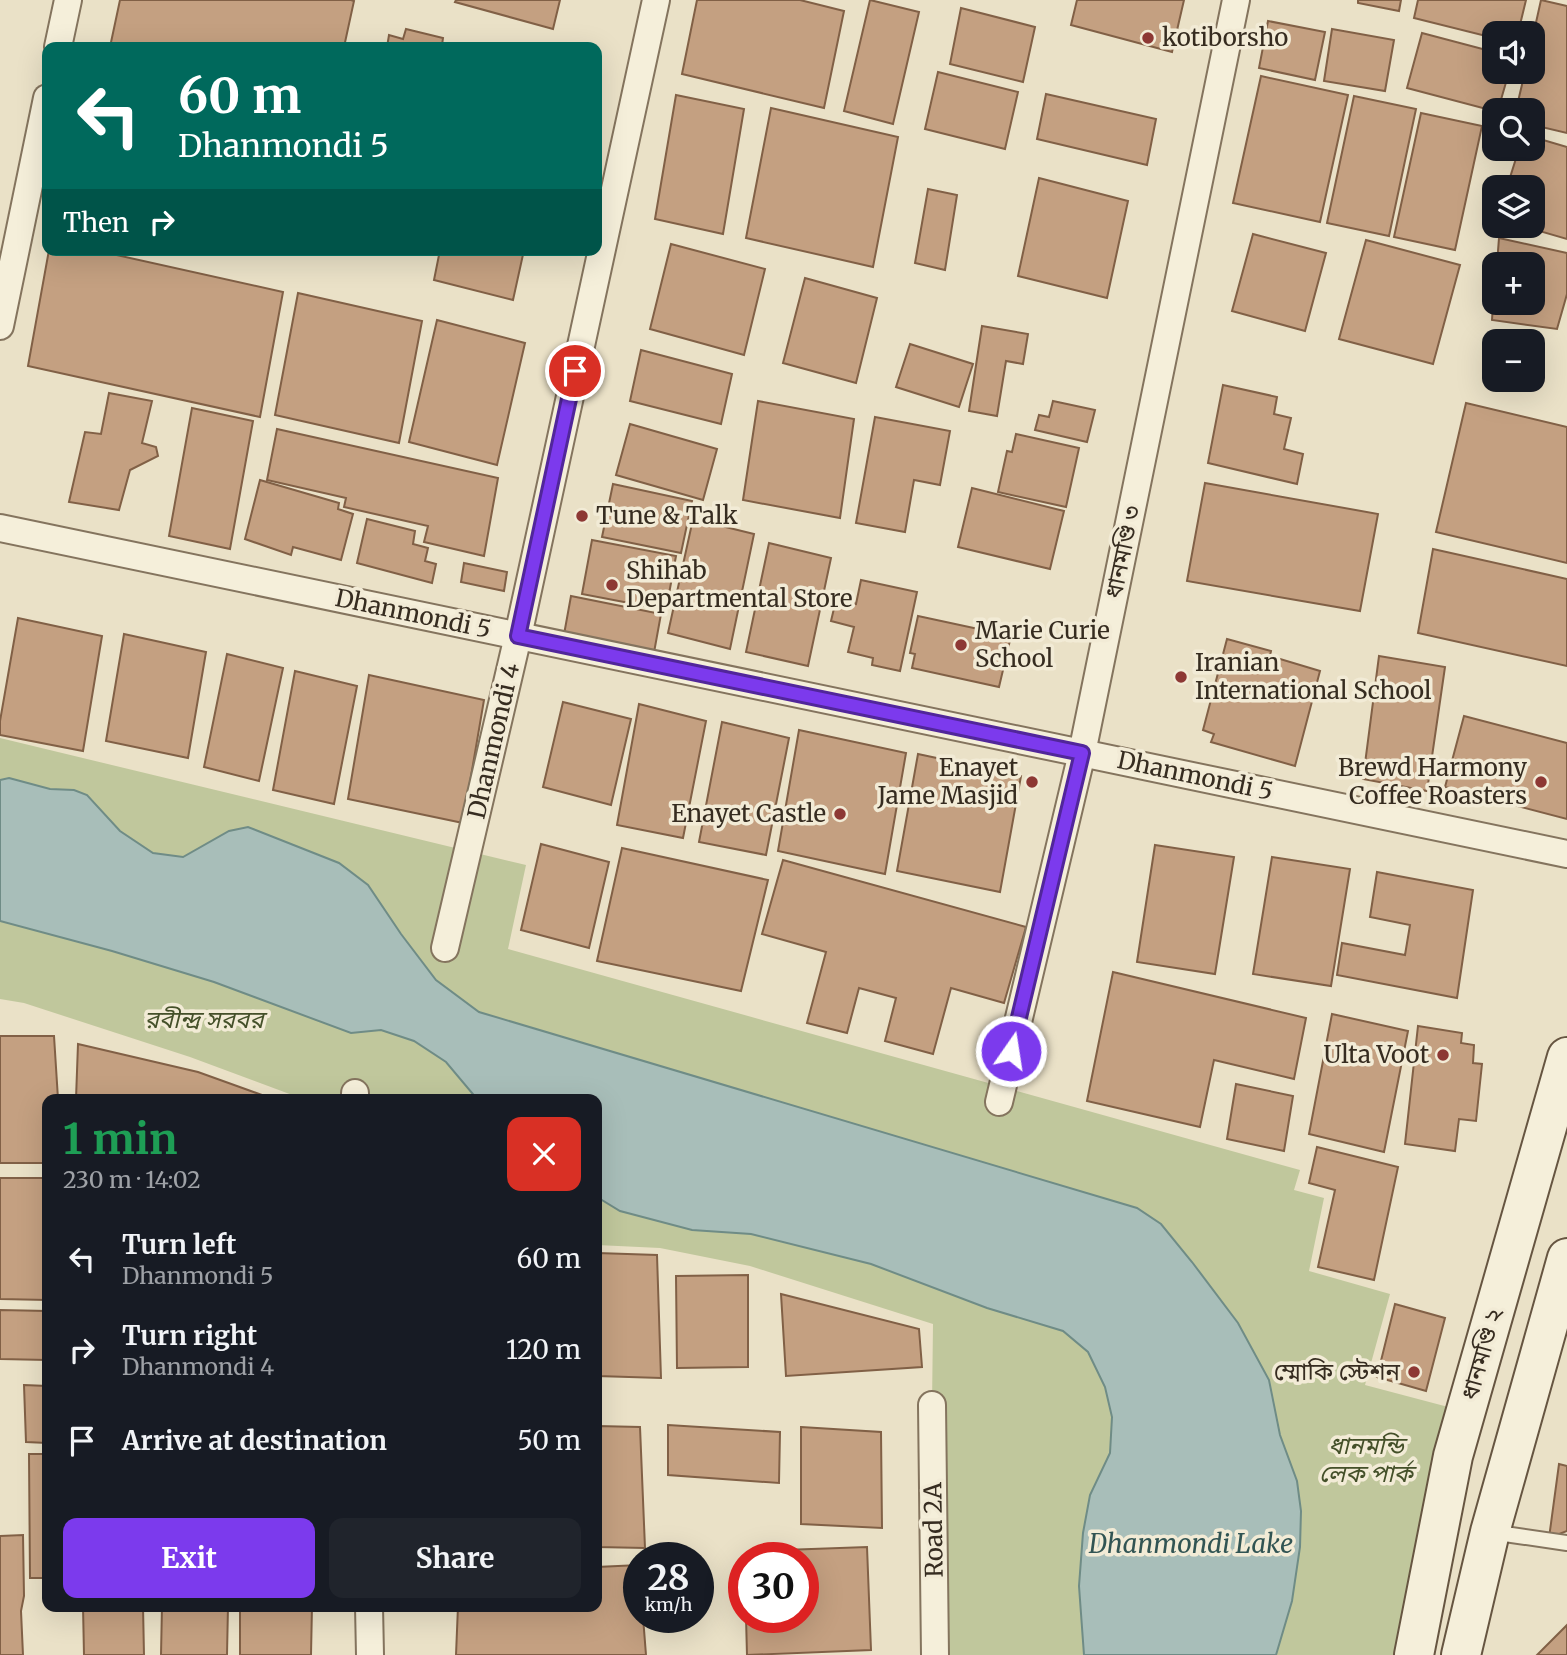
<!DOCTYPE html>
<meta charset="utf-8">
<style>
:root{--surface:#171b24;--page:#20242c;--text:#f1f3f6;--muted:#9ea1a6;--accent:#7c3aed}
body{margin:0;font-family:Merriweather,"Noto Sans Bengali",serif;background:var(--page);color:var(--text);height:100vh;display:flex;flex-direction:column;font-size:26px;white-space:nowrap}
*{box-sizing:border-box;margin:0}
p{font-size:23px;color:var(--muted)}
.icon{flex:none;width:38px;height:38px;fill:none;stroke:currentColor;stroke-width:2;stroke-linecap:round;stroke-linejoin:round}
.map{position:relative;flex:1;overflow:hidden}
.details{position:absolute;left:42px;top:1094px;width:560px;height:518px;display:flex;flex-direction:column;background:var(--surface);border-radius:14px;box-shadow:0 7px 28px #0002}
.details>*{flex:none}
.hud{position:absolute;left:42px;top:42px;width:560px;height:214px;border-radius:14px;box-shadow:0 7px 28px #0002;background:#00695c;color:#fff;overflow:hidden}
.fabs{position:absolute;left:1482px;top:21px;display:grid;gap:14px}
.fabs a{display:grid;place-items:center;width:63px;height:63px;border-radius:14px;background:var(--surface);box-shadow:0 7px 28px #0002;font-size:35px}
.speed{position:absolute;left:623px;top:1542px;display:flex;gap:14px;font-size:35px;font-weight:700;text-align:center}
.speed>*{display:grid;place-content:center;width:91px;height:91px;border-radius:50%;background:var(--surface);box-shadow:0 7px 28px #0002;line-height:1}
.speed small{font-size:18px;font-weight:400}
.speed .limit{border:10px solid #d22;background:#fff;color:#111}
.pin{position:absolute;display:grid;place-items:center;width:60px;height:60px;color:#fff;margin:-30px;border:4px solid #fff;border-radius:50%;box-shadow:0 2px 7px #0007}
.me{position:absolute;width:77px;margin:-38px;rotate:13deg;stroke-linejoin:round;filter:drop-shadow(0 0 5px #0008)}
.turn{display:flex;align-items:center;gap:24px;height:147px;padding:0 21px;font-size:32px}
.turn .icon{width:91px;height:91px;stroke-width:2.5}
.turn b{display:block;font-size:49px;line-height:60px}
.then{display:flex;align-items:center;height:66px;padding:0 21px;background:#0003;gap:14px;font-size:26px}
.round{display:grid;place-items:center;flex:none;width:74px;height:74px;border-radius:14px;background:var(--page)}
.head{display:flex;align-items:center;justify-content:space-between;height:119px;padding:0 21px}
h1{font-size:42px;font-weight:700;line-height:52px;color:#1e9e55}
.button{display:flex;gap:14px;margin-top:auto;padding:14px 21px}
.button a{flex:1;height:80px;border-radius:14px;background:var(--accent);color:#fff;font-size:28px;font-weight:700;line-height:80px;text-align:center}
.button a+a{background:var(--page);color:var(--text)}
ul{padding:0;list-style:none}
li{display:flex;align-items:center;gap:21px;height:91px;padding:0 21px}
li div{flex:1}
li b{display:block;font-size:26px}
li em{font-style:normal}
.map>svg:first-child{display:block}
.green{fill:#c0c79c}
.water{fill:#a8beb9;stroke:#6f8c86;stroke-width:2}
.building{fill:#c4a081;stroke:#816046;stroke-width:2}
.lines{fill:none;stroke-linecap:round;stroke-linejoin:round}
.service-casing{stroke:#84745e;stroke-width:18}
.minor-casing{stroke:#84745e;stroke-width:30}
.secondary-casing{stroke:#665541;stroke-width:42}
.service{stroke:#f5efda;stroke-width:14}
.minor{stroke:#f5efda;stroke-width:26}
.secondary{stroke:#f5efda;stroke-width:38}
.route-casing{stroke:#51269a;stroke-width:18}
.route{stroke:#7c3aed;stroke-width:12}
.poi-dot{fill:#8d3834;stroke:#f2ebd6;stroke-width:2.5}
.labels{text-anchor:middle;stroke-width:7;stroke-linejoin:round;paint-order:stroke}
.poi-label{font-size:24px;fill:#362c20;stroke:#f2ebd6;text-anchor:start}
.street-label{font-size:24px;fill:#362c20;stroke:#f2ebd6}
.park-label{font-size:24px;font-style:italic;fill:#445029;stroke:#f2ebd6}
.water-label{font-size:26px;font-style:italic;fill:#315453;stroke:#f2ebd6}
</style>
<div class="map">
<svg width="1567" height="1655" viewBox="0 0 1567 1655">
<rect width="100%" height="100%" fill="#eae1c7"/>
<g class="green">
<polygon points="0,738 526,865 508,949 1300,1170 1294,1190 1324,1198 1309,1271 1390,1294 1365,1385 1452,1408 1396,1655 1276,1655 1292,1601 1300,1547 1297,1481 1280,1435 1269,1380 557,1037 479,1012 436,980 401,934 339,863 248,827 229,831 183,857 153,853 120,831 87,795 74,790 50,789 9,778 0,780"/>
<polygon points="0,921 112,951 214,982 351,1032 381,1030 414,1041 446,1062 477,1099 303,1099 190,1057 24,1003 0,999"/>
<polygon points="597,1197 620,1211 692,1230 751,1234 871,1264 987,1308 1063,1331 1088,1352 1105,1387 1112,1417 1110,1453 1090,1495 1083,1533 1079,1586 1084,1655 939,1655 932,1405 933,1324 750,1266 660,1248 597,1245"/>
</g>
<polygon class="water" points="9,778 50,789 74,790 87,795 120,831 153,853 183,857 229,831 248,827 339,863 368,885 401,934 436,980 479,1012 1137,1208 1161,1224 1192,1262 1238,1323 1269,1380 1280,1435 1297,1481 1301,1511 1300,1547 1292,1601 1276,1655 1084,1655 1079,1586 1083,1533 1090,1495 1110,1453 1112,1417 1105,1387 1088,1352 1063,1331 987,1308 871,1264 751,1234 692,1230 620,1211 597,1197 597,1099 477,1099 446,1062 414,1041 381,1030 351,1033 214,982 112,951 0,921 0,780"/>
<g class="building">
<polygon points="120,0 351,0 354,1 344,47 110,47"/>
<polygon points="456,0 560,0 553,29 455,2"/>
<polygon points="697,0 800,0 844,11 824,108 682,74"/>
<polygon points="870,0 919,12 893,124 844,111"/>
<polygon points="1077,0 1184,0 1172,52 1071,25"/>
<polygon points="1358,0 1401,0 1399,11 1358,3"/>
<polygon points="1418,0 1526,0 1518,33 1494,33 1494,38 1414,18"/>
<polygon points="1541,0 1567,6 1567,133 1533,125 1533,110 1516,110 1525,72 1533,72 1533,36"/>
<polygon points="961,8 1035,27 1023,82 950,64"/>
<polygon points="1268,21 1325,32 1315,80 1259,68"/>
<polygon points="406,29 443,38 442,45 452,47 387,47 389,35 403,39"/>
<polygon points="1332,29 1394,40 1385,91 1324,81"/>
<polygon points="1422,33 1494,52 1494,72 1509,72 1498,110 1494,111 1407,88"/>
<polygon points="938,72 1018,92 1005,149 925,129"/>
<polygon points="1261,76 1348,95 1320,222 1233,203"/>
<polygon points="1046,94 1156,119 1147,165 1037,139"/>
<polygon points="676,95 744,109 723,234 655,219"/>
<polygon points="1354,96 1416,109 1389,236 1327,223"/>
<polygon points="771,108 898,137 873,267 746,238"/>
<polygon points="1421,113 1482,126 1455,250 1394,237"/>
<polygon points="1533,137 1567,147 1567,239 1522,226 1533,226 1533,187 1507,187 1519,149 1533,149"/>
<polygon points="1039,178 1128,201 1107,298 1018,276"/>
<polygon points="928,189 957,195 945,270 915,263"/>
<polygon points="1253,234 1326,253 1305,331 1232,311"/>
<polygon points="1499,238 1567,253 1567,294 1557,329 1492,320 1494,289 1494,303 1533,303 1533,264 1497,264"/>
<polygon points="1366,240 1460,265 1433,364 1339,339"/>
<polygon points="671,244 765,269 744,355 650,329"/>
<polygon points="49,250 94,250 283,292 260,417 28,366"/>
<polygon points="440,250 524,250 513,300 434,280"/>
<polygon points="805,278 877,298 856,383 783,363"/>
<polygon points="298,293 422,321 399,443 275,415"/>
<polygon points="437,320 525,343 497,465 409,442"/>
<polygon points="982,326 1028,334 1023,364 1006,361 997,416 969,411"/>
<polygon points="910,344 973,364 959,407 896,387"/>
<polygon points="641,350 732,374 721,424 630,401"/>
<polygon points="1223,385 1277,397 1274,414 1291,418 1284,449 1303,454 1297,484 1208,463"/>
<polygon points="109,393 152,401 142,443 156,447 158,456 130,470 119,510 69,502 85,432 101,434"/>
<polygon points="758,401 854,419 840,518 743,500"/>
<polygon points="1053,401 1095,410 1087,442 1035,430 1039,415 1049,417"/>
<polygon points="1466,403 1567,427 1567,563 1436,532"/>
<polygon points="192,408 253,421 230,549 169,536"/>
<polygon points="875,417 950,431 940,485 914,480 905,532 856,523"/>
<polygon points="630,424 717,449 703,500 616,475"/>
<polygon points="277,429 498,478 484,556 424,542 428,526 344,507 346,498 267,480"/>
<polygon points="1016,434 1079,448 1066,507 998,492 1007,451 1012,452"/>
<polygon points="260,480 339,503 338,509 353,514 341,560 293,547 291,555 245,539"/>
<polygon points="1205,483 1378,514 1360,611 1187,581"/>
<polygon points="613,484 692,501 681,553 602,537"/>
<polygon points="972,488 1064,511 1050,569 958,547"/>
<polygon points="367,519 415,531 413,544 428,548 425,561 436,564 432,583 357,563"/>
<polygon points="693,519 754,534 730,649 668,633"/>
<polygon points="592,540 676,556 666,610 582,594"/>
<polygon points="769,543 831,558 808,666 746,652"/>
<polygon points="1433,549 1567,579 1567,666 1418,633"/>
<polygon points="464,563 507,572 504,591 461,582"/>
<polygon points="861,580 917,592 900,671 872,665 873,658 848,652 854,627 831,621 836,600 856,604"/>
<polygon points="571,596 661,614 653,658 563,640"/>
<polygon points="918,616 1011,636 999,687 912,668 915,654 910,653"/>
<polygon points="18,618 102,636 83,751 0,735 0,721"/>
<polygon points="124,634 206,652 188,758 106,741"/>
<polygon points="1227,639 1271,651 1270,656 1320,671 1295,766 1211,742 1214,734 1203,730"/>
<polygon points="227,654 283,668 259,781 204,767"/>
<polygon points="1379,656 1445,667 1427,791 1363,779"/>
<polygon points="295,671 357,686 334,804 273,790"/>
<polygon points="369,675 484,700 463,823 348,799"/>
<polygon points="563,702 631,719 611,805 543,787"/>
<polygon points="639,704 706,721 683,838 617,825"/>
<polygon points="1464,716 1567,743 1567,819 1445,787"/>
<polygon points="722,722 789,738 766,855 699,842"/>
<polygon points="799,730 906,753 885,874 778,851"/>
<polygon points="918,754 1021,776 1000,892 897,871"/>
<polygon points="541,844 609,862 589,948 521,930"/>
<polygon points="1155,845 1234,857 1215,974 1137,962"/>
<polygon points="622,848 768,880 741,991 597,961"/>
<polygon points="1272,857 1350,869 1331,986 1253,974"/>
<polygon points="783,860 1026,927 1004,1003 951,988 933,1054 885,1041 896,998 859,988 847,1033 807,1023 826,952 762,934"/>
<polygon points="1377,872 1473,890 1457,998 1337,975 1342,943 1405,955 1410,925 1370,917"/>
<polygon points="1113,972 1306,1018 1294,1079 1214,1060 1200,1127 1087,1101"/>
<polygon points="1332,1014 1408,1031 1384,1152 1309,1134"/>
<polygon points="1418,1026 1462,1033 1461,1043 1474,1045 1473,1063 1482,1064 1476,1121 1459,1119 1455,1151 1405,1144"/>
<polygon points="0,1036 54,1036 58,1099 47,1099 47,1163 0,1163"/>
<polygon points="78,1044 198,1072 273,1099 76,1099"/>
<polygon points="1236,1084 1293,1096 1284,1151 1227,1139"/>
<polygon points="1317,1147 1398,1167 1374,1280 1318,1267 1335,1190 1309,1183"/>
<polygon points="0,1178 47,1178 47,1300 0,1299"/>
<polygon points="597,1253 657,1255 661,1378 597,1376"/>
<polygon points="748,1275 748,1367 677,1368 676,1276"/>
<polygon points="781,1294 919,1329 922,1367 786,1376"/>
<polygon points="1395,1304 1445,1318 1426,1391 1377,1377"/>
<polygon points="0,1310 47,1311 47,1360 0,1359"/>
<polygon points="24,1385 47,1386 47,1443 26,1442"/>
<polygon points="668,1425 780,1432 779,1483 668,1475"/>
<polygon points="597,1426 640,1427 645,1548 597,1547"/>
<polygon points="801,1427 881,1432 882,1528 801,1524"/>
<polygon points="29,1454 47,1454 47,1578 30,1578"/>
<polygon points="1559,1464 1567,1466 1567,1531 1549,1538"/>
<polygon points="23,1535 24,1596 21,1611 23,1655 0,1655 0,1536"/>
<polygon points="867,1547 871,1650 747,1655 746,1617 803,1617 803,1558 784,1558 784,1550"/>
<polygon points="639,1565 639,1617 643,1617 646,1655 456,1655 458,1606 597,1606 597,1567"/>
<polygon points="83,1606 143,1606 144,1655 84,1655"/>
<polygon points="162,1606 228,1606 227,1655 161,1655"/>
<polygon points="240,1606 312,1606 311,1655 240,1655"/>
<polygon points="1567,1625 1567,1655 1537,1655"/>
</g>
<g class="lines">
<g class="service-casing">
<polyline id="service" points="1491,1532 1567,1543"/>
</g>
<g class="minor-casing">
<g id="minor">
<polyline points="58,47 68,0"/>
<polyline points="0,326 47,98"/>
<polyline points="0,528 1567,854"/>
<polyline points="445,948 518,636 656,0"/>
<polyline points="355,1093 355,1099"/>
<polyline points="999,1102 1082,753 1236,0"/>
<polyline points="932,1405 935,1655"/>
<polyline points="369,1606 370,1655"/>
</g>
</g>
<g class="secondary-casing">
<g id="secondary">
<polyline points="1414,1655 1453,1456 1567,1057"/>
<polyline points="1461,1655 1490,1532 1567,1258"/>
</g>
</g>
<use href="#service" class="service"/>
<use href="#minor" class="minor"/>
<use href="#secondary" class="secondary"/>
</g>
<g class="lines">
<g class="route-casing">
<polyline id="route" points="575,371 518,636 1082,753 1011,1051"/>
</g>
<use href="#route" class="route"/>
</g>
<g class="poi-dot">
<circle cx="1148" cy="38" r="7"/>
<circle cx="582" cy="516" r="7"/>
<circle cx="612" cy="585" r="7"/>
<circle cx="961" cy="645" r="7"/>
<circle cx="1181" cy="677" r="7"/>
<circle cx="1032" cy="782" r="7"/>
<circle cx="1541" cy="782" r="7"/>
<circle cx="840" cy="814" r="7"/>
<circle cx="1443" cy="1055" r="7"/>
<circle cx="1414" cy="1372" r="7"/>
</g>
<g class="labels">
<g class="poi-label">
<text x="1162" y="46">kotiborsho</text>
<text x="596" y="524">Tune &amp; Talk</text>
<text x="626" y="579">Shihab<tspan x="626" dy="28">Departmental Store</tspan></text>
<text x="975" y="639">Marie Curie<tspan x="975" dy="28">School</tspan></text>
<text x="1195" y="671">Iranian<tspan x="1195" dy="28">International School</tspan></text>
<text x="1018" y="776" text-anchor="end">Enayet<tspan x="1018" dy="28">Jame Masjid</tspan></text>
<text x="1527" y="776" text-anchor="end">Brewd Harmony<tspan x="1527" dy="28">Coffee Roasters</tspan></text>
<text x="826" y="822" text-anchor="end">Enayet Castle</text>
<text x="1429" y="1063" text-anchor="end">Ulta Voot</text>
<text x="1400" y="1380" text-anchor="end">ম্মোকি স্টেশন</text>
</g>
<g class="street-label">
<text transform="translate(1123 552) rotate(-78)" y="8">ধানমণ্ডি ৩</text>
<text transform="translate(413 614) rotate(12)" y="8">Dhanmondi 5</text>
<text transform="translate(494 741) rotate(-77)" y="8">Dhanmondi 4</text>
<text transform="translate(1195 776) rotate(12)" y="8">Dhanmondi 5</text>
<text transform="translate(1482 1354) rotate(-74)" y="8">ধানমণ্ডি ২</text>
<text transform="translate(934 1530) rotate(-91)" y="8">Road 2A</text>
</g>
<g class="park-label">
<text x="204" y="1028">রবীন্দ্র সরবর</text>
<text x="1366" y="1454">ধানমন্ডি<tspan x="1366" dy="28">লেক পার্ক</tspan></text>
</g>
<g class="water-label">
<text x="1191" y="1553">Dhanmondi Lake</text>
</g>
</g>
</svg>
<div class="fabs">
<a><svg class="icon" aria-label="sound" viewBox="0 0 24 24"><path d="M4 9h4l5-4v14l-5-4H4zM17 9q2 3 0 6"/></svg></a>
<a><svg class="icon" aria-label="search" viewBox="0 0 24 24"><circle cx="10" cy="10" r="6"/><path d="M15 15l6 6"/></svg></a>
<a><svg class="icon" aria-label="layers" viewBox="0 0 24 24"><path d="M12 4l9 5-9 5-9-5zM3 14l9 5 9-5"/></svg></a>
<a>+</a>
<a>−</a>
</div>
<div class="speed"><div>28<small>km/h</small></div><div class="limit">30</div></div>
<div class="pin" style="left:575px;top:371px;background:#d93025"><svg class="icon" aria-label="arrive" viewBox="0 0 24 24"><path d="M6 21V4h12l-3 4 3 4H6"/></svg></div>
<svg class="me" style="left:1011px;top:1051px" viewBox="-20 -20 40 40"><circle r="17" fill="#7c3aed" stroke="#fff" stroke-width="3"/><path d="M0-11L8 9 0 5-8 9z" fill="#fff"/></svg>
<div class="hud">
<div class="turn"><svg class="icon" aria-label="left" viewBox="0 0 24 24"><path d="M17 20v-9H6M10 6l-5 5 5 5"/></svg><div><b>60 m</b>Dhanmondi 5</div></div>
<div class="then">Then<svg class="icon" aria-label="right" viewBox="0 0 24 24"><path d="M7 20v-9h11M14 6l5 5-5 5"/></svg></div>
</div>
<section class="details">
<div class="head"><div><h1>1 min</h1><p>230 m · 14:02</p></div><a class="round" style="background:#d93025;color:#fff"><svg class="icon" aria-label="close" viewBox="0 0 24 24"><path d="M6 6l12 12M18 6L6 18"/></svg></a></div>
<ul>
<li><svg class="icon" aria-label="left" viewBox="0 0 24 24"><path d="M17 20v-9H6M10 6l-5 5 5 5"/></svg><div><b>Turn left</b><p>Dhanmondi 5</p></div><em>60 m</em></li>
<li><svg class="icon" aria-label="right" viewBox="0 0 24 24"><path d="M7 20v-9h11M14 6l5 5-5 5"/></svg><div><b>Turn right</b><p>Dhanmondi 4</p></div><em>120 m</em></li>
<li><svg class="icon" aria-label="arrive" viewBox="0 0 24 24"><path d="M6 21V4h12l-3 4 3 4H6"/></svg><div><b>Arrive at destination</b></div><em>50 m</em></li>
</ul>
<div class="button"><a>Exit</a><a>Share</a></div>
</section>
</div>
